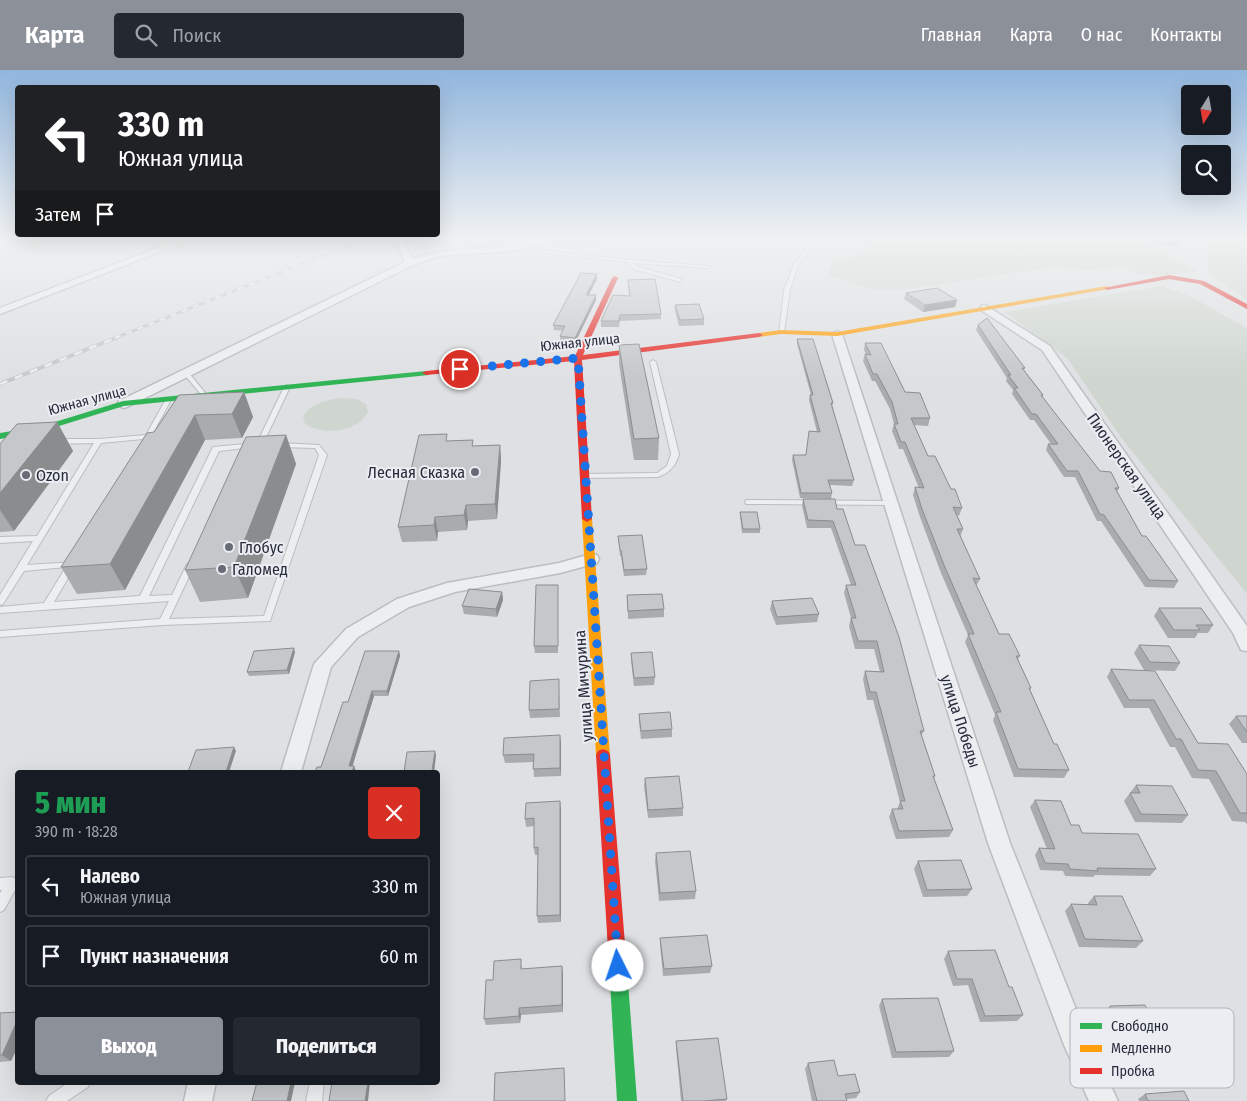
<!DOCTYPE html>
<html lang="ru">
<meta charset="utf-8">
<style>
:root{--surface:#171b24;--page:#242831;--text:#f1f3f6;--muted:#9ea1a6;--line:#363941;--accent:#8c9099}
body{margin:0;font-family:"Fira Sans Condensed",sans-serif;background:var(--page);color:var(--text);height:100vh;display:flex;flex-direction:column;font-size:19px;white-space:nowrap}
*{box-sizing:border-box;margin:0}
p{font-size:16px;color:var(--muted)}
.icon{flex:none;width:28px;height:28px;fill:none;stroke:currentColor;stroke-width:2;stroke-linecap:round;stroke-linejoin:round}
.map{position:relative;flex:1;overflow:hidden}
.sheet{position:absolute;left:15px;top:700px;width:425px;height:315px;display:flex;flex-direction:column;background:var(--surface);border-radius:5px;box-shadow:0 5px 20px #0002}
.sheet>*{flex:none}
.top-card{position:absolute;left:15px;top:15px;width:425px;height:152px;border-radius:5px;box-shadow:0 5px 20px #0002;background:#202124;color:#fff;overflow:hidden}
.needle{width:32px;rotate:191deg}
.fabs{position:absolute;left:1181px;top:15px;display:grid;gap:10px}
.fabs a{display:grid;place-items:center;width:50px;height:50px;border-radius:5px;background:var(--surface);box-shadow:0 5px 20px #0002;font-size:25px}
.pin{position:absolute;display:grid;place-items:center;width:42px;height:42px;color:#fff;margin:-21px;border:2px solid #fff;border-radius:50%;box-shadow:0 1px 5px #0007}
.me{position:absolute;width:55px;margin:-28px;rotate:356deg;stroke-linejoin:round;filter:drop-shadow(0 0 4px #0008)}
.turn{display:flex;align-items:center;gap:18px;height:105px;padding:0 20px;font-size:22px}
.turn .icon{width:65px;height:65px;stroke-width:2.5}
.turn b{display:block;font-size:35px;line-height:42px}
.then{display:flex;align-items:center;height:48px;padding:0 20px;background:#0003;gap:10px;font-size:19px}
.round{display:grid;place-items:center;flex:none;width:52px;height:52px;border-radius:5px;background:var(--page)}
.headline{display:flex;align-items:center;justify-content:space-between;height:85px;padding:0 20px}
h1{font-size:30px;font-weight:800;line-height:38px;color:#1e9e55}
.cta{display:flex;gap:10px;margin-top:auto;padding:10px 20px}
.cta a{flex:1;height:58px;border-radius:5px;background:var(--accent);color:#fff;font-size:20px;font-weight:800;line-height:58px;text-align:center}
.cta a+a{background:var(--page);color:var(--text)}
ul{padding:0;list-style:none}
li{display:flex;align-items:center;gap:15px;height:62px;margin:0 10px 8px;padding:0 10px;border:2px solid var(--line);border-radius:5px}
li div{flex:1}
li b{display:block;font-size:19px}
li em{font-style:normal}
header{display:flex;align-items:center;gap:30px;box-sizing:border-box;height:70px;padding:0 25px;background:var(--accent);color:#fff}
header strong{font-size:24px}
nav{display:flex;gap:28px;margin-inline-start:auto;font-size:18px}
.search{width:350px;height:45px;background:var(--page);display:flex;align-items:center;gap:12px;box-sizing:border-box;padding:0 18px;border-radius:5px;color:var(--muted);font-size:19px}
.map>svg:first-child{display:block}
.green{fill:#ced6cf}
.lines{fill:none;stroke-linecap:round;stroke-linejoin:round}
.lane-casing{stroke:#bbbdc0;stroke-width:2}
.street-casing{stroke:#bbbdc0;stroke-width:3}
.lane{fill:#edeef0;fill-rule:evenodd}
.street{fill:#edeef0;fill-rule:evenodd}
.fast{fill:#30b455;fill-rule:evenodd}
.slow{fill:#ff9f0a;fill-rule:evenodd}
.jam{fill:#e5322d;fill-rule:evenodd}
.rail-far1-casing{stroke:#c6c8cb;stroke-width:3}
.rail-casing{stroke:#c6c8cb;stroke-width:4}
.rail-far1{stroke:#ebedf3;stroke-width:2;stroke-dasharray:6;stroke-linecap:butt}
.rail{stroke:#ebedf3;stroke-width:2.5;stroke-dasharray:8;stroke-linecap:butt}
.wall{fill:#a9acaf}
.shaded-wall{fill:#8a8c8e}
.building{fill:#c5c8cb;stroke:#8a8c8e}
.route{stroke:#1a73e8;stroke-width:9;stroke-dasharray:0 16.2}
.poi-dot{fill:#676b75;stroke:#ebedf3;stroke-width:2}
.labels{text-anchor:middle;stroke-width:4;stroke-linejoin:round;paint-order:stroke}
.far-street-label{font-size:14px;fill:#272c3a;stroke:#ebedf3}
.street-label{font-size:16px;fill:#272c3a;stroke:#ebedf3}
.poi-label{font-size:16px;fill:#272c3a;stroke:#ebedf3;text-anchor:start}
.key{fill:#ebedf3;stroke:#b0b3bc;stroke-width:1}
.key-label{font-size:14px;fill:#272c3a}
</style>
<header>
<strong>Карта</strong>
<div class="search"><svg class="icon" aria-label="search" viewBox="0 0 24 24"><circle cx="10" cy="10" r="6"/><path d="M15 15l6 6"/></svg>Поиск</div>
<nav><a>Главная</a><a>Карта</a><a>О нас</a><a>Контакты</a></nav>
</header>
<div class="map">
<svg width="1247" height="1031" viewBox="0 0 1247 1031">
<rect width="100%" height="100%" fill="#dee0e3"/>
<g class="green">
<path d="M868,167h275v2c15,14 36,21 55,32l-30,4 -29,-1 -18,-8 -28,4 -40,-3 -145,22 -31,1 -48,-14 4,-16 25,-5 13,-8z"/>
<polygon points="1208,167 1247,167 1247,230 1209,204 1207,186"/>
<polygon points="1161,216 1188,225 1247,258 1247,524 1122,369 1068,289 1005,242"/>
<path d="M341,328l15,1 10,5 2,8c-10,20 -46,24 -63,12l-2,-8c8,-13 24,-16 38,-18z"/>
</g>
<g class="lines">
<g class="lane-casing">
<g id="lane">
<polygon points="605,167 611,167 595,175 534,174 532,173 534,172 594,173"/>
<polygon points="815,167 819,167 798,195 790,220 784,262 779,263 784,220 794,195"/>
<polygon points="510,177 628,190 708,196 710,197 708,198 633,193 638,197 682,209 682,211 680,212 634,199 627,192 508,179 508,177"/>
<path d="M653,290l3,2 23,92c-3,12 -10,19 -21,23l-76,1v-4h3l72,-1 10,-7 4,-12 -21,-92z"/>
<polygon points="184,302 188,302 207,325 207,327 203,327 184,304"/>
<polygon points="287,315 290,317 262,376 219,381 149,526 172,525 187,494 191,491 195,494 169,549 264,546 319,385 315,378 279,377 275,375 279,373 319,375 327,385 270,551 163,555 0,567 0,561 160,549 169,531 0,543 0,537 44,533 66,497 24,501 3,534 0,535 0,525 33,471 0,473 0,467 37,466 94,373 55,374 55,372 66,369 99,369 146,365 166,329 170,329 171,330 148,372 144,372 143,369 101,373 27,495 75,492 76,494 75,496 54,532 140,526 213,377 257,373 284,317"/>
<polygon points="746,430 891,431 895,433 891,435 749,434 746,434 745,432"/>
<polygon points="12,807 16,809 18,815 4,840 0,842 0,823 2,820 0,820 0,808"/>
<polygon points="69,1012 90,1012 88,1017 67,1031 46,1031 49,1026"/>
<polygon points="310,1012 324,1012 322,1031 306,1031"/>
</g>
</g>
<g class="street-casing">
<g id="street">
<polygon points="186,167 198,167 0,244 0,238"/>
<path d="M397,167h8l-1,6 9,16c35,-11 60,-9 96,-14 15,-2 28,-8 42,-8 -22,19 -79,14 -108,19 -10,1 -20,6 -30,9l-286,142 -4,1 -6,-4 2,-3 286,-139 -9,-19z"/>
<polygon points="985,235 1050,276 1247,556 1247,581 1241,580 1233,563 1042,280 981,240 981,236"/>
<polygon points="837,261 842,264 1010,773 1087,967 1118,1031 1089,1031 1064,975 988,773 832,264"/>
<polygon points="591,484 597,485 599,489 597,493 560,503 455,522 409,537 358,567 331,597 301,702 281,702 314,594 346,559 397,529 447,513 559,493"/>
<polygon points="188,1012 216,1012 212,1031 184,1031"/>
</g>
</g>
<use href="#lane" class="lane"/>
<use href="#street" class="street"/>
<g class="fast">
<polygon points="426,301 429,301 429,305 124,336 46,360 0,369 0,363 42,356 123,331"/>
<polygon points="619,903 625,906 628,912 637,1031 617,1031 610,912 613,906"/>
</g>
<g class="slow">
<polygon points="1107,216 1109,217 1109,219 837,266 781,264 759,267 755,265 759,263 781,260 837,262"/>
<polygon points="587,446 592,449 610,685 608,689 603,691 598,689 596,685 582,449"/>
</g>
<g class="jam">
<polygon points="1169,205 1204,211 1247,234 1247,239 1200,214 1169,209 1107,220 1104,218"/>
<polygon points="615,206 618,208 583,285 759,263 763,265 759,267 582,290 592,449 587,452 582,449 574,291 426,305 422,303 426,301 575,286 612,208"/>
<polygon points="603,679 608,681 610,685 628,912 625,918 619,921 613,918 610,912 596,685 598,681"/>
</g>
<g class="rail-far1-casing">
<polyline id="rail-far1" points="115,268 370,167"/>
</g>
<g class="rail-casing">
<polyline id="rail" points="0,314 118,267"/>
</g>
<use href="#rail-far1" class="rail-far1"/>
<use href="#rail" class="rail"/>
</g>
<g class="wall">
<polygon points="1155,167 1183,167 1183,170 1180,178 1154,174"/>
<polygon points="597,209 589,225 596,225 596,230 575,273 560,272 560,266 563,261 554,260 553,255"/>
<polygon points="628,210 661,244 661,249 620,251 619,257 601,257 601,251 629,226"/>
<polygon points="906,223 957,230 955,237 923,242 904,229"/>
<polygon points="675,235 704,249 704,255 679,256 675,241"/>
<polygon points="978,255 1025,298 1024,300 1043,325 1042,327 1100,401 1119,418 1117,422 1142,466 1178,511 1174,518 1145,517 1101,451 1097,451 1075,407 1064,407 1046,380 1048,374 1051,374 1034,350 1030,350 1012,324 1013,320 1006,311 1007,308 976,260"/>
<polygon points="797,269 833,333 832,337 854,410 852,416 830,415 832,423 831,429 800,428 792,390 793,385 805,385 817,362 809,330 810,325 811,325 797,274"/>
<polygon points="865,273 905,322 930,348 928,356 914,355 928,386 951,419 962,438 959,446 957,445 963,459 960,467 980,509 976,516 999,564 1020,586 1018,589 1031,618 1030,620 1054,674 1069,700 1064,708 1014,707 993,650 995,645 965,572 968,565 941,503 920,447 913,425 915,417 919,418 903,379 899,379 892,361 894,354 890,339 875,311 872,311 863,291 865,284 866,284 864,280"/>
<polygon points="619,275 659,368 658,390 634,390 619,294"/>
<polygon points="244,322 253,347 242,368 205,370 125,520 77,524 61,497 154,362"/>
<polygon points="57,352 73,381 14,461 0,462 0,374"/>
<polygon points="286,365 296,394 248,528 200,532 185,500"/>
<polygon points="449,371 474,376 500,375 501,390 497,449 468,451 467,460 438,462 437,471 402,472 398,457"/>
<polygon points="803,429 837,439 855,475 924,661 921,666 935,706 934,708 953,760 949,767 896,769 889,747 892,739 897,739 900,732 873,630 867,630 863,609 865,601 880,602 874,579 855,579 849,556 851,548 844,523 846,515 851,515 831,458 807,458 802,436"/>
<polygon points="740,442 760,459 760,463 742,463 740,446"/>
<polygon points="618,466 647,499 646,505 624,506 621,486 620,486"/>
<polygon points="558,515 558,583 535,583 534,576"/>
<polygon points="502,522 503,530 497,547 464,544 462,536"/>
<polygon points="627,525 664,539 664,547 628,549"/>
<polygon points="772,531 819,544 817,552 776,555 770,539"/>
<polygon points="1159,538 1213,555 1208,563 1198,563 1195,568 1168,568 1154,546"/>
<polygon points="1139,575 1180,593 1175,601 1144,600 1134,583"/>
<polygon points="399,581 400,586 388,626 374,626 352,696 356,701 321,697 348,632"/>
<polygon points="295,582 289,604 249,606 247,602"/>
<polygon points="631,583 655,607 654,615 634,616 631,591"/>
<polygon points="1111,599 1155,601 1198,673 1247,704 1247,754 1245,752 1232,751 1209,709 1192,708 1175,677 1170,677 1149,638 1124,638 1107,607"/>
<polygon points="559,617 560,647 530,648 529,640"/>
<polygon points="639,644 672,659 672,667 641,669 639,652"/>
<polygon points="1236,646 1247,646 1247,673 1242,673 1229,654"/>
<polygon points="561,673 561,706 534,707 533,692 505,693 503,685"/>
<polygon points="436,685 434,702 404,702"/>
<polygon points="645,708 683,738 683,746 648,748 644,716"/>
<polygon points="1136,715 1188,745 1182,753 1135,752 1124,731"/>
<polygon points="1035,730 1082,763 1156,799 1150,806 1095,805 1093,807 1065,806 1063,801 1040,800 1035,785 1039,778 1047,779 1030,737"/>
<polygon points="561,739 561,852 538,853 537,846 538,785 535,785 534,778 534,756 526,757 525,749"/>
<polygon points="656,783 696,821 695,829 659,831 655,791"/>
<polygon points="918,791 972,819 967,826 923,827 914,799"/>
<polygon points="1094,826 1143,871 1136,878 1079,877 1065,841 1071,834 1088,834 1088,833"/>
<polygon points="660,868 712,896 710,903 663,906 660,875"/>
<polygon points="948,881 1009,917 1023,945 1017,951 980,952 968,915 953,916 944,889"/>
<polygon points="522,896 522,899 563,903 563,942 521,945 520,953 486,955 484,949 493,910"/>
<polygon points="882,929 954,981 949,987 892,988 879,936"/>
<polygon points="1110,936 1174,994 1166,1000 1130,1002 1103,943"/>
<polygon points="18,942 18,976 11,991 0,992 0,943"/>
<polygon points="676,971 727,1029 726,1031 681,1031 676,978"/>
<polygon points="808,993 838,1006 860,1022 856,1028 846,1029 847,1031 812,1031 805,999"/>
<polygon points="1145,1024 1189,1031 1139,1031 1138,1029"/>
</g>
<g class="shaded-wall">
<polygon points="597,204 597,209 586,230 586,225"/>
<polygon points="596,225 596,230 575,273 575,268"/>
<polygon points="957,230 955,237 923,242 925,235"/>
<polygon points="244,322 253,347 242,368 232,344"/>
<polygon points="195,345 205,370 125,520 110,494"/>
<polygon points="57,352 73,381 14,461 0,440 0,423"/>
<polygon points="286,365 296,394 248,528 234,497"/>
<polygon points="500,375 501,390 497,449 495,434"/>
<polygon points="466,435 468,451 467,460 464,445"/>
<polygon points="435,447 438,462 437,471 434,455"/>
<polygon points="502,522 503,530 497,547 496,539"/>
<polygon points="294,578 295,582 289,604 287,600"/>
<polygon points="399,581 400,586 388,626 387,621"/>
<polygon points="372,621 374,626 351,701 349,696"/>
<polygon points="560,665 561,673 561,706 560,698"/>
<polygon points="234,677 236,681 229,702 226,702"/>
<polygon points="435,681 436,685 434,702 432,702"/>
<polygon points="354,696 356,701 355,702 352,702"/>
<polygon points="560,731 561,739 561,852 560,845"/>
<polygon points="562,896 563,903 563,942 562,935"/>
<polygon points="519,938 521,945 520,953 519,946"/>
<polygon points="18,949 18,976 11,991 2,985"/>
<polygon points="291,1012 295,1012 291,1031 287,1031"/>
<polygon points="368,1012 370,1012 368,1031 365,1031"/>
</g>
<g class="building">
<polygon points="1161,167 1183,167 1183,170"/>
<polygon points="581,203 597,204 586,225 596,225 575,268 560,266 565,256 553,255"/>
<polygon points="655,209 661,244 620,245 619,251 601,251 613,225 630,226 628,210"/>
<polygon points="937,218 957,230 925,235 906,223"/>
<polygon points="699,234 704,249 680,250 675,235"/>
<polygon points="987,248 1025,298 1022,298 1043,325 1041,325 1100,401 1111,402 1119,418 1115,418 1142,466 1146,466 1178,511 1149,510 1104,445 1100,444 1078,401 1067,401 1048,374 1058,374 1036,344 1032,344 1014,318 1018,318 1008,305 1011,305 978,255"/>
<polygon points="797,269 813,269 833,333 831,333 854,410 828,410 832,423 801,423 793,385 806,385 809,361 820,362 810,325 813,325"/>
<polygon points="865,273 881,273 905,322 920,323 930,348 911,348 928,386 935,386 951,419 955,419 962,438 953,437 963,459 957,459 980,509 973,508 999,564 1009,564 1020,586 1016,586 1031,618 1029,618 1054,674 1057,674 1069,700 1018,699 996,642 1001,642 968,564 974,564 944,495 922,439 915,417 924,418 905,372 901,372 894,354 898,354 892,332 877,304 873,304 865,284 871,285"/>
<polygon points="639,274 659,368 634,369 619,275"/>
<polygon points="244,322 232,344 195,345 110,494 61,497 147,363 154,362 179,325"/>
<polygon points="57,352 0,423 0,374 17,354"/>
<polygon points="447,364 446,371 473,370 472,376 500,375 495,434 466,435 464,445 435,447 434,455 398,457 419,365"/>
<polygon points="286,365 234,497 185,500 246,367"/>
<polygon points="803,429 835,429 837,439 843,439 855,475 865,475 899,567 924,661 920,661 935,706 933,706 953,760 899,761 892,739 903,739 900,731 905,731 876,622 870,622 865,601 884,602 877,571 858,571 851,548 856,548 846,515 856,515 833,451 808,450"/>
<polygon points="740,442 757,442 760,459 743,459"/>
<polygon points="642,465 647,499 624,500 621,480 620,480 618,466"/>
<polygon points="536,515 558,515 558,576 534,576"/>
<polygon points="469,519 502,522 496,539 462,536"/>
<polygon points="662,524 664,539 628,541 627,525"/>
<polygon points="812,528 819,544 777,547 772,531"/>
<polygon points="1159,538 1201,538 1213,555 1196,555 1200,560 1174,560"/>
<polygon points="1139,575 1169,576 1180,593 1150,592"/>
<polygon points="294,578 287,600 247,602 254,581"/>
<polygon points="365,581 399,581 387,621 372,621 349,696 354,696 352,702 315,702 317,697 321,697 343,632 348,632"/>
<polygon points="652,582 655,607 634,608 631,583"/>
<polygon points="1111,599 1155,601 1198,673 1228,674 1247,704 1247,743 1240,743 1216,701 1198,700 1181,669 1176,669 1154,630 1129,630"/>
<polygon points="559,609 559,639 529,640 530,611"/>
<polygon points="670,642 672,659 641,661 639,644"/>
<polygon points="1236,646 1247,646 1247,662"/>
<polygon points="560,665 560,698 533,699 534,684 503,685 504,668"/>
<polygon points="234,677 226,702 188,702 196,680"/>
<polygon points="435,681 432,701 404,702 407,682"/>
<polygon points="679,706 683,738 648,740 645,708"/>
<polygon points="1136,715 1172,716 1188,745 1141,744 1130,723 1140,723"/>
<polygon points="1035,730 1061,731 1071,755 1079,755 1082,763 1138,764 1156,799 1097,798 1098,801 1070,799 1068,794 1045,793 1039,778 1055,779"/>
<polygon points="560,731 560,845 537,846 538,777 534,778 534,748 525,749 526,733"/>
<polygon points="690,781 696,821 660,823 656,783"/>
<polygon points="961,790 972,819 927,820 918,791"/>
<polygon points="1094,826 1122,826 1143,871 1085,869 1071,834 1097,835"/>
<polygon points="707,865 712,896 664,899 660,868"/>
<polygon points="995,880 1009,917 1012,917 1023,945 985,946 972,909 957,909 948,881"/>
<polygon points="521,889 521,899 562,896 562,935 519,938 519,946 484,949 486,910 493,910 494,891"/>
<polygon points="938,928 954,981 896,982 882,929"/>
<polygon points="1145,935 1174,994 1138,996 1110,936"/>
<polygon points="18,942 18,949 2,985 0,985 0,943"/>
<polygon points="718,968 727,1029 704,1031 683,1031 676,971"/>
<polygon points="834,990 838,1006 855,1004 860,1022 845,1024 847,1031 817,1031 808,993"/>
<polygon points="564,998 565,1031 494,1031 495,1003"/>
<polygon points="257,1012 291,1012 287,1031 252,1031"/>
<polygon points="332,1012 368,1012 365,1031 329,1031"/>
<polygon points="1184,1021 1189,1031 1148,1031 1145,1024"/>
</g>
<linearGradient id="sky" x2="0" y2="1"><stop stop-color="#91b6dd"/><stop offset="0.54" stop-color="#f0f1f2"/><stop offset="1" stop-color="#f0f1f2" stop-opacity="0"/></linearGradient>
<rect width="1247" height="311" fill="url(#sky)"/>
<g class="lines">
<polyline class="route" points="460,299 578,288 618,896"/>
</g>
<g class="poi-dot">
<circle cx="475" cy="402" r="5"/>
<circle cx="26" cy="405" r="5"/>
<circle cx="229" cy="477" r="5"/>
<circle cx="222" cy="499" r="5"/>
</g>
<g class="labels">
<g class="far-street-label">
<text transform="translate(580 272) rotate(-6)" y="5">Южная улица</text>
<text transform="translate(87 330) rotate(-15)" y="5">Южная улица</text>
</g>
<g class="street-label">
<text transform="translate(1127 396) rotate(55)" y="6">Пионерская улица</text>
<text transform="translate(583 616) rotate(-94)" y="6">улица Мичурина</text>
<text transform="translate(961 651) rotate(72)" y="6">улица Победы</text>
</g>
<g class="poi-label">
<text x="465" y="408" text-anchor="end">Лесная Сказка</text>
<text x="36" y="411">Ozon</text>
<text x="239" y="483">Глобус</text>
<text x="232" y="505">Галомед</text>
</g>
</g>
<rect x="1070" y="938" width="164" height="80" rx="8" class="key"/>
<rect x="1080" y="953" width="22" height="6" fill="#30b455"/>
<rect x="1080" y="975" width="22" height="7" fill="#ff9f0a"/>
<rect x="1080" y="998" width="22" height="6" fill="#e5322d"/>
<g class="key-label">
<text x="1111" y="961">Свободно</text>
<text x="1111" y="983">Медленно</text>
<text x="1111" y="1006">Пробка</text>
</g>
</svg>
<div class="fabs">
<a><svg class="needle" viewBox="-14 -14 28 28"><path d="M0-13l5 13h-10z" fill="#e53935"/><path d="M0 13l5-13h-10z" fill="#9ea1a6"/></svg></a>
<a><svg class="icon" aria-label="search" viewBox="0 0 24 24"><circle cx="10" cy="10" r="6"/><path d="M15 15l6 6"/></svg></a>
</div>
<div class="pin" style="left:460px;top:299px;background:#d93025"><svg class="icon" aria-label="arrive" viewBox="0 0 24 24"><path d="M6 21V4h12l-3 4 3 4H6"/></svg></div>
<svg class="me" style="left:618px;top:896px" viewBox="-20 -20 40 40"><circle r="19" fill="#fff"/><path d="M0-13L10 11 0 6-10 11z" fill="#1a73e8"/></svg>
<div class="top-card">
<div class="turn"><svg class="icon" aria-label="left" viewBox="0 0 24 24"><path d="M17 20v-9H6M10 6l-5 5 5 5"/></svg><div><b>330 m</b>Южная улица</div></div>
<div class="then">Затем<svg class="icon" aria-label="arrive" viewBox="0 0 24 24"><path d="M6 21V4h12l-3 4 3 4H6"/></svg></div>
</div>
<section class="sheet">
<div class="headline"><div><h1>5 мин</h1><p>390 m · 18:28</p></div><a class="round" style="background:#d93025;color:#fff"><svg class="icon" aria-label="close" viewBox="0 0 24 24"><path d="M6 6l12 12M18 6L6 18"/></svg></a></div>
<ul>
<li><svg class="icon" aria-label="left" viewBox="0 0 24 24"><path d="M17 20v-9H6M10 6l-5 5 5 5"/></svg><div><b>Налево</b><p>Южная улица</p></div><em>330 m</em></li>
<li><svg class="icon" aria-label="arrive" viewBox="0 0 24 24"><path d="M6 21V4h12l-3 4 3 4H6"/></svg><div><b>Пункт назначения</b></div><em>60 m</em></li>
</ul>
<div class="cta"><a>Выход</a><a>Поделиться</a></div>
</section>
</div>
